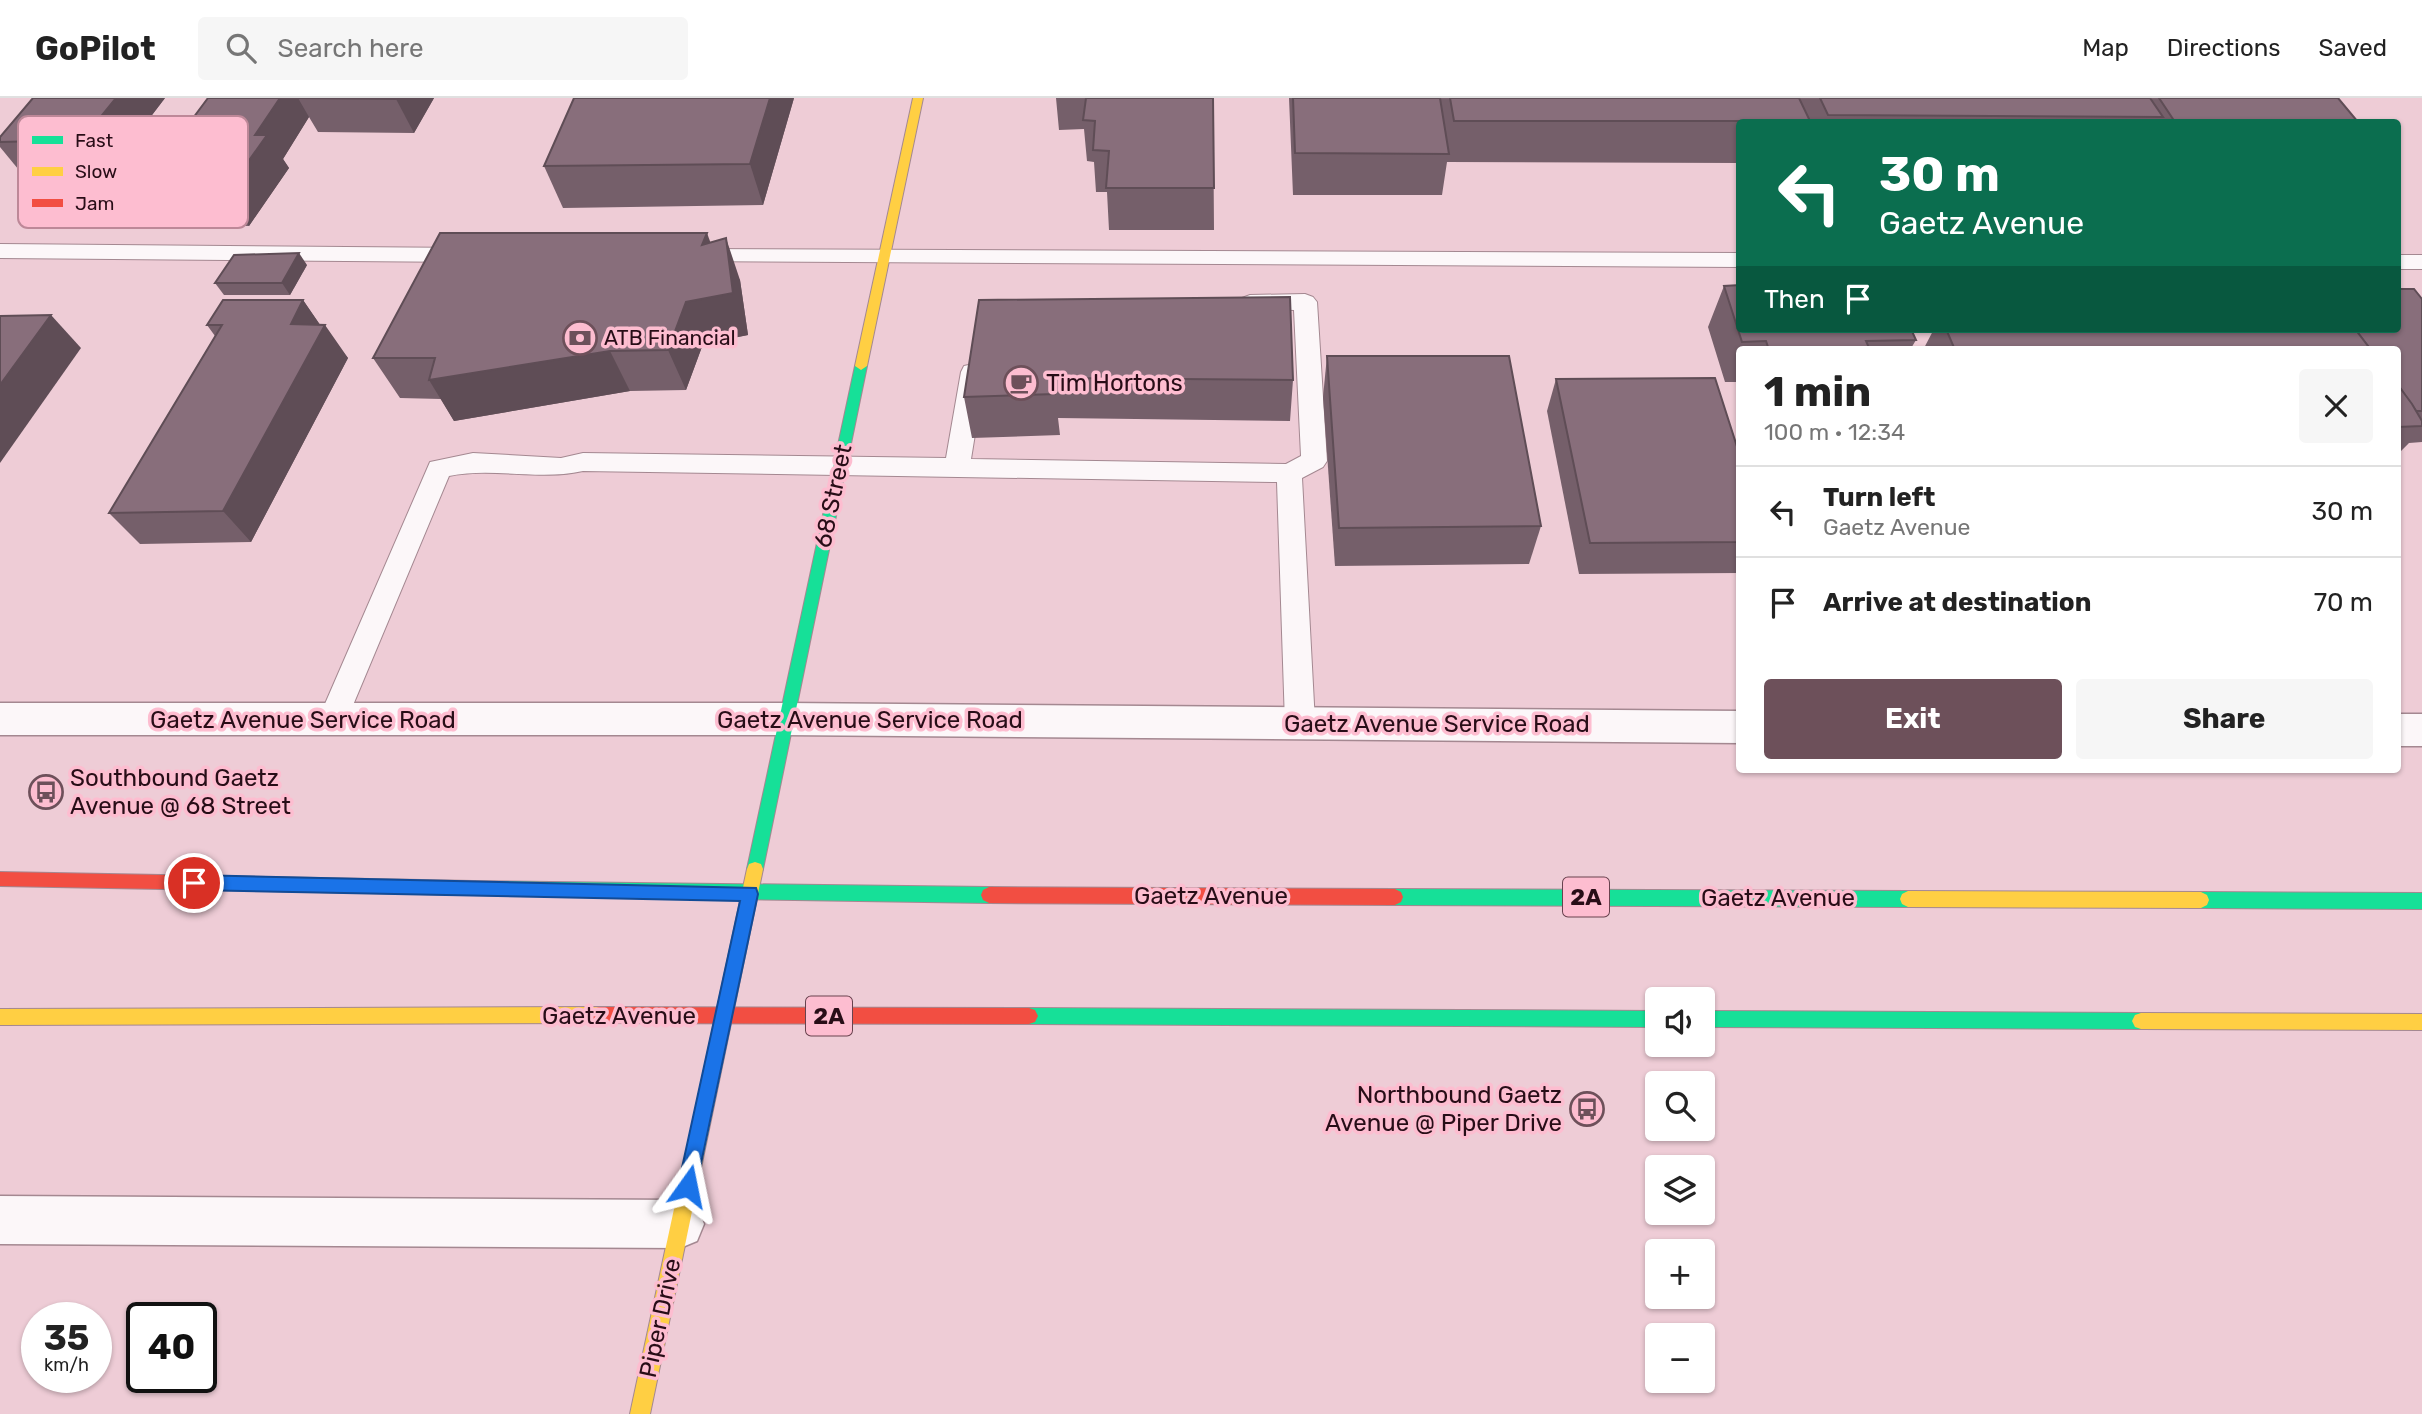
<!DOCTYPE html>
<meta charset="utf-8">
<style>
:root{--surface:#fff;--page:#f6f6f6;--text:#222;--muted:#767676;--line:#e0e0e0;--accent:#6d505a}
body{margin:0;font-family:Rubik,sans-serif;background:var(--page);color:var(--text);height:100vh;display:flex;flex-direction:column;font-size:26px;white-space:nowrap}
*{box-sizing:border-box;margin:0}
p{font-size:23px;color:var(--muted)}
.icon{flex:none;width:38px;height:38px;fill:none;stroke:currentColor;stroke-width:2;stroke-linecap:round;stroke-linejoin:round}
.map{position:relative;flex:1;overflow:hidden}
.side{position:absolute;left:1736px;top:248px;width:665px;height:427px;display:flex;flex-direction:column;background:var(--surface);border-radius:7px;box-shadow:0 2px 5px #0004}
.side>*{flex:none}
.hud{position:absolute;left:1736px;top:21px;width:665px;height:214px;border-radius:7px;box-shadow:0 2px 5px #0004;background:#0b6e4f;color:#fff;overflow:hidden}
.buttons{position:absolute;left:1645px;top:889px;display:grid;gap:14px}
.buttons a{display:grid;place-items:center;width:70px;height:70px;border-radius:7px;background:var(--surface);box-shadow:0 2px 5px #0004;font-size:35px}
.speed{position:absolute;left:21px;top:1204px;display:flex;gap:14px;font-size:35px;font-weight:700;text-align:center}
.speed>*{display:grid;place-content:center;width:91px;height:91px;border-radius:50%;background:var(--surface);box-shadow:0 2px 5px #0004;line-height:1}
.speed small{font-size:18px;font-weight:400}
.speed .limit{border:4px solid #111;border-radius:10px;background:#fff;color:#111}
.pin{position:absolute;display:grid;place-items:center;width:60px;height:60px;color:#fff;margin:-30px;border:4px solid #fff;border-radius:50%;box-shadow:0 2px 7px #0007}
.me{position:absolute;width:77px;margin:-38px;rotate:12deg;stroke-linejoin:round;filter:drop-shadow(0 0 5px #0008)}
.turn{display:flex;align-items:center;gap:24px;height:147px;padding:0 28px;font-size:32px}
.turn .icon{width:91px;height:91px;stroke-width:2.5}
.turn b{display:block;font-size:49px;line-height:60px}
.then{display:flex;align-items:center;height:66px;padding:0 28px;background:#0003;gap:14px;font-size:26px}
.round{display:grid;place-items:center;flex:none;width:74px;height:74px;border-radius:7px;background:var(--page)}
.summary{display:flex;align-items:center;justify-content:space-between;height:119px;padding:0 28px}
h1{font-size:42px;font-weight:700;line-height:52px}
.cta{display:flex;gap:14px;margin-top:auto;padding:14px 28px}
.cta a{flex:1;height:80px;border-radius:7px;background:var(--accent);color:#fff;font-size:28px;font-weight:700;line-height:80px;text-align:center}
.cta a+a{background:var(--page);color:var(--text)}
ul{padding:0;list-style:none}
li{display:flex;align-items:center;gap:21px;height:91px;padding:0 28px;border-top:2px solid var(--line)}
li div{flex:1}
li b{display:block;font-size:26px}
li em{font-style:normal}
header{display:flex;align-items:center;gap:42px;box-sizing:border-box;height:98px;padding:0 35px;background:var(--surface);border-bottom:2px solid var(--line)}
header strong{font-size:33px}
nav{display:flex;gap:38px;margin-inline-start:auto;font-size:24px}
.search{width:490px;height:63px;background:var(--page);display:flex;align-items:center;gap:18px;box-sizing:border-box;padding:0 24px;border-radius:7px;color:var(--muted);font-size:26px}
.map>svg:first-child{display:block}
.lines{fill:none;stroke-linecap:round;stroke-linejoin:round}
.lane-casing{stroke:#a48891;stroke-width:2}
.street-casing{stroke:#a48891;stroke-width:3}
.fast-casing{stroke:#a48891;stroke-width:2}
.slow-casing{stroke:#a48891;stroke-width:2}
.jam-casing{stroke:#a48891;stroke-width:2}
.lane{fill:#fcf7f9;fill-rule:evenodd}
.street{fill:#fcf7f9;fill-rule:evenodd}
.fast{fill:#16e098;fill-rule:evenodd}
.slow{fill:#ffcf43;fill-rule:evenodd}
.jam{fill:#f24e42;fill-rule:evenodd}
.wall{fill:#755f6a}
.shaded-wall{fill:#5f4d56}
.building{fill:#886e7b;stroke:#5f4d56;stroke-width:2}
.route{fill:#1a73e8;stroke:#114b97;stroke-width:2}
.labels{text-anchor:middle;stroke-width:7;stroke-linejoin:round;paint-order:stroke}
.far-poi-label{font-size:21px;fill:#280d17;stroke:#fdbdd0;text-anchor:start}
.shield{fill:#fdbdd0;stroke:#68424e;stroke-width:2}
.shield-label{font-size:23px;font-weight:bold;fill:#280d17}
.poi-label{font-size:24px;fill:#280d17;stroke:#fdbdd0;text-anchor:start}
.street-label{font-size:24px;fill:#280d17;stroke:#fdbdd0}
.key{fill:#fdbdd0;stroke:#bd8898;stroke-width:2}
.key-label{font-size:19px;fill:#280d17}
</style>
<header>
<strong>GoPilot</strong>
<div class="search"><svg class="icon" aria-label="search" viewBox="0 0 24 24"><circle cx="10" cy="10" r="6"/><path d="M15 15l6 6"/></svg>Search here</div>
<nav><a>Map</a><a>Directions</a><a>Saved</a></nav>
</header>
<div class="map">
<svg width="2422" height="1316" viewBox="0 0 2422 1316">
<rect width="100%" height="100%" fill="#eeccd6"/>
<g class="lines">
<g class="lane-casing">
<g id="lane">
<polygon points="0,146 469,150 477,152 480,157 477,162 469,164 0,160"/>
<polygon points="693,151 1740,155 1740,169 685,163 682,158 685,153"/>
<rect x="2398" y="157" width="24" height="14"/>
<path d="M1305,196l8,3 4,5 10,159 -4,6 -21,11 13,245 -5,9 -10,3 -10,-3 -5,-9 -8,-241 -694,-11c-44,10 -90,-4 -134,5l-106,253 -10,3 -10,-3 -5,-9 112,-258 43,-9 88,5 22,-5 363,5 15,-86 3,-6 9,-2 9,2 3,6 -14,87 315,5 15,-8 -7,-146 -52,-2 -4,-5 4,-5 8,-3z"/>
</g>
</g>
<g class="street-casing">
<g id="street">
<polygon points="0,605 786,605 1740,613 1740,645 786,637 0,637"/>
<rect x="2398" y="616" width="24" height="32"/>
<polygon points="0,1098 680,1102 697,1109 704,1126 697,1143 680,1150 0,1146"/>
</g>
</g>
<g class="fast-casing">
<g id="fast">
<polygon points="861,264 867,268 763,771 761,776 755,778 749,776 747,771 855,268"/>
<polygon points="473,783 989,789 995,792 997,797 995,802 989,805 473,797 467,795 465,790 467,785"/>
<polygon points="1395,791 1908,793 1914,796 1916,801 1914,806 1908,809 1395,807 1389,804 1387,799 1389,794"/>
<polygon points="2201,794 2422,795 2422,811 2201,810 2195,807 2193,802 2195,797"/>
<polygon points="1029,910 1657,913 1657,929 1029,926 1023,924 1020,918 1023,912"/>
<polygon points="1703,913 2141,915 2147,917 2150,923 2147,929 2141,931 1703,929"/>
</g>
</g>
<g class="slow-casing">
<g id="slow">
<polygon points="913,0 923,0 867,268 861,272 855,268"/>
<polygon points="755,764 761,766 763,771 650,1316 630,1316 747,771 749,766"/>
<polygon points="1908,793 2201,794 2207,797 2209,802 2207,807 2201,810 1908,809 1902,806 1900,801 1902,796"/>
<polygon points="599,909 605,911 608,917 605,923 599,925 0,927 0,911"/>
<polygon points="2141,915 2422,916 2422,932 2141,931 2135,929 2132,923 2135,917"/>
</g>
</g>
<g class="jam-casing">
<g id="jam">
<polygon points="0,774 473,783 479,785 481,790 479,795 473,797 0,788"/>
<polygon points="989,789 1395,791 1401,794 1403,799 1401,804 1395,807 989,805 983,802 981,797 983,792"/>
<polygon points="599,909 1029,910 1035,912 1038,918 1035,924 1029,926 599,925 593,923 590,917 593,911"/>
</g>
</g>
<use href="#lane" class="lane"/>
<use href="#street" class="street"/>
<use href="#fast" class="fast"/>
<use href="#slow" class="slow"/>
<use href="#jam" class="jam"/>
</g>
<g class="wall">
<polygon points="165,0 107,76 23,77 0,49 0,39"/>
<polygon points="208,0 434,0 414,35 318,34 309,19 283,61 289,70 249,128 163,127 138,94"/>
<polygon points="794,0 763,107 563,110 544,68"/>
<polygon points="1056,0 1213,0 1214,132 1109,132 1107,94 1096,94 1094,64 1087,63 1084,31 1059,32"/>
<polygon points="1289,0 2338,0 2358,24 1740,24 1740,65 1447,64 1442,97 1293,97"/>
<polygon points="711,145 740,182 748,237 703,246 686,292 630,293 454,323 441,301 400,300 373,260"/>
<polygon points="307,167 290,197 224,197 215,185"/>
<polygon points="1724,188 1916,242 1910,252 1740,252 1740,284 1725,284 1708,229"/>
<polygon points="2398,191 2422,201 2422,344 2409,345 2398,356 2398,252 1923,252 1934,231 2398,231"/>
<polygon points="303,202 320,227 348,260 251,444 140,446 109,415 215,238 207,227"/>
<polygon points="979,202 1293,282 1290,323 1058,320 1060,337 972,340 964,299"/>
<polygon points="1327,258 1541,428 1529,466 1335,468 1323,299"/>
<polygon points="1556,281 1740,358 1740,475 1579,476 1547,313"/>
</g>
<g class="shaded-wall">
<polygon points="116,0 165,0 107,76 82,42"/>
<polygon points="280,0 322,0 298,0 309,19 283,61 289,70 249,128 226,95 255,37"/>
<polygon points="397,0 434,0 414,35 396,1"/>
<polygon points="770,0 794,0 763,107 750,66"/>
<polygon points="707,135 722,176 702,147"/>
<polygon points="726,140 740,182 748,237 703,246 686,292 668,252 686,204"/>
<polygon points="299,155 307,167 290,197 282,185"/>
<polygon points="303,202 323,231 325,227 348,260 251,444 223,413 291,226"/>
<polygon points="51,217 81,250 0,365 0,287"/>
<polygon points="610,253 630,293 454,323 429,282"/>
</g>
<g class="building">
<polygon points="33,0 116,0 82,42 0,44 0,39"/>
<polygon points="208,0 280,0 255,37 267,37 226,95 138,94"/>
<polygon points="298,0 397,0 396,1"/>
<polygon points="574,0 770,0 750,66 544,68"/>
<polygon points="1086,0 1213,0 1214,90 1106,90 1109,53 1093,52 1095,23 1083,22"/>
<polygon points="1293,0 1440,0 1449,56 1295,55"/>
<polygon points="1450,0 1799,0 1810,23 1454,23"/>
<polygon points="1820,0 2150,0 2163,19 1828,17"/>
<polygon points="2159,0 2338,0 2358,24 2175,24"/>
<polygon points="440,135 707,135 702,147 726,140 733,195 686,204 668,252 610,253 429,282 435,260 373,260"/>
<polygon points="299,155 282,185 215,185 234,157"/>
<polygon points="1740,187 1740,231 1911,231 1916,242 1866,243 1870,252 1769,252 1766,243 1742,244 1724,188"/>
<polygon points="2398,191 2414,191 2422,201 2422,313 2416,313 2398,287 2398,252 2371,252 2355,231 2398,231 2398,202 2399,202 2398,200"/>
<polygon points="1290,199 1293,282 1053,280 1055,296 964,299 979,202"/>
<polygon points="223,202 303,202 291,226 325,227 223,413 109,415 222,227 207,227"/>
<polygon points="51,217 0,287 0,218"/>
<polygon points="1946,231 2355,231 2371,252 1955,252"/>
<polygon points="1327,258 1509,258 1541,428 1339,430"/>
<polygon points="1715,280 1740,358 1740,444 1590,445 1556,281"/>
<polygon points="2398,287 2412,306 2422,323 2422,328 2398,329"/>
</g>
<polygon class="route" points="194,777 756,790 758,796 695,1094 688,1097 681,1094 678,1088 740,803 194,792 188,790 185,785 188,779"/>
<defs>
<g id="bank-ring" transform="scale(1.75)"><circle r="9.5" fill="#fdbdd0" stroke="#6d505a" stroke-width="1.5"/><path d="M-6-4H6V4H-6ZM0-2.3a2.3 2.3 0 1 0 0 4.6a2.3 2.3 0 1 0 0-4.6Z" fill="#6d505a"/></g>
<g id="cafe-ring" transform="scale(1.75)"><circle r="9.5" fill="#fdbdd0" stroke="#6d505a" stroke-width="1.5"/><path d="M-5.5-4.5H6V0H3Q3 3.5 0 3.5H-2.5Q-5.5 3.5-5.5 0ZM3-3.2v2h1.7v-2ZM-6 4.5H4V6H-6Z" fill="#6d505a"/></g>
<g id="bus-ring" transform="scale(1.75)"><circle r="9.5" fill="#fdbdd0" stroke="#6d505a" stroke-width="1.5"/><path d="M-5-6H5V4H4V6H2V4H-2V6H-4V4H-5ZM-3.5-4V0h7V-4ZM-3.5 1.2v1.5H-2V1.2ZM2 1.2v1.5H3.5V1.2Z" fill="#6d505a"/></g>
</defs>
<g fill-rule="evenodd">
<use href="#bank-ring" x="580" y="240"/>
<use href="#cafe-ring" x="1021" y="285"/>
<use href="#bus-ring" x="46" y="694"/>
<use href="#bus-ring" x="1587" y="1011"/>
</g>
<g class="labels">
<g class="far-poi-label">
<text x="604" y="247">ATB Financial</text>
</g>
<g class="shield">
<rect x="1563" y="779.5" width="46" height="39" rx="5"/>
<rect x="806" y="898.5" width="46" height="39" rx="5"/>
</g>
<g class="shield-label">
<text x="1586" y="807">2A</text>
<text x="829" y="926">2A</text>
</g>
<g class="poi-label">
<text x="1046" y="293">Tim Hortons</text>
<text x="70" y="688">Southbound Gaetz<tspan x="70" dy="28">Avenue @ 68 Street</tspan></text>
<text x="1562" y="1005" text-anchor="end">Northbound Gaetz<tspan x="1562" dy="28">Avenue @ Piper Drive</tspan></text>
</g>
<g class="street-label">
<text transform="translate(833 398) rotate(-78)" y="8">68 Street</text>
<text x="303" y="630">Gaetz Avenue Service Road</text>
<text x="870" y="630">Gaetz Avenue Service Road</text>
<text x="1437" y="634">Gaetz Avenue Service Road</text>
<text x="1211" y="806">Gaetz Avenue</text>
<text x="1778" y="808">Gaetz Avenue</text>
<text x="619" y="926">Gaetz Avenue</text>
<text transform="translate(660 1220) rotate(-78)" y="8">Piper Drive</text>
</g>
</g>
<rect x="18" y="18" width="230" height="112" rx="10" class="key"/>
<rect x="32" y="38" width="31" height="8" fill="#16e098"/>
<rect x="32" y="69" width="31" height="9" fill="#ffcf43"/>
<rect x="32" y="101" width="31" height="8" fill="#f24e42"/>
<g class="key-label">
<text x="75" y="49">Fast</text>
<text x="75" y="80">Slow</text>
<text x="75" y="112">Jam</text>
</g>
</svg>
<div class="buttons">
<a><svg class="icon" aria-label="sound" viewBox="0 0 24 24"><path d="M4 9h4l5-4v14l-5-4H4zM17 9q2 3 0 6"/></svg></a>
<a><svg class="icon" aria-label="search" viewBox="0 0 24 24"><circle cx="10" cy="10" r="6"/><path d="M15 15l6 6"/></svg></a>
<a><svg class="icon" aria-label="layers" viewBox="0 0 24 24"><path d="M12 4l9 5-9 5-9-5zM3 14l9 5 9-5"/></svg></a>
<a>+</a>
<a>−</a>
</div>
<div class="speed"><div>35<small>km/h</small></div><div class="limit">40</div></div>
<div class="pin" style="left:194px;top:785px;background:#d93025"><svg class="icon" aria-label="arrive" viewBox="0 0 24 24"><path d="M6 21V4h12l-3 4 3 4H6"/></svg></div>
<svg class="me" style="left:688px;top:1088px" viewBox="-20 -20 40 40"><path d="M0-17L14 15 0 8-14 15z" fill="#1a73e8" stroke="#fff" stroke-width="4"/></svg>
<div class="hud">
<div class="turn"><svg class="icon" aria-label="left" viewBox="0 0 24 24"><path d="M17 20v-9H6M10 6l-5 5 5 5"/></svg><div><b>30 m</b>Gaetz Avenue</div></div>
<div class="then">Then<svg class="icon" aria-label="arrive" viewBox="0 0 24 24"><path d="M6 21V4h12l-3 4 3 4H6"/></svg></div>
</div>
<section class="side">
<div class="summary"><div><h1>1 min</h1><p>100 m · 12:34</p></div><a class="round"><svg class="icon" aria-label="close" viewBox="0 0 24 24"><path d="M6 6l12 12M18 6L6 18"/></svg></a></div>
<ul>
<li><svg class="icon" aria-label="left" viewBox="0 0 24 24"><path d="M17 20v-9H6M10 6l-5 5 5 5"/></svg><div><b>Turn left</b><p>Gaetz Avenue</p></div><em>30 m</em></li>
<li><svg class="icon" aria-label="arrive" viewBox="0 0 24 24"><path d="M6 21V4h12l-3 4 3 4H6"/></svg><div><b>Arrive at destination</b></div><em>70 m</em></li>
</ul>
<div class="cta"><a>Exit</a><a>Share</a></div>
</section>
</div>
